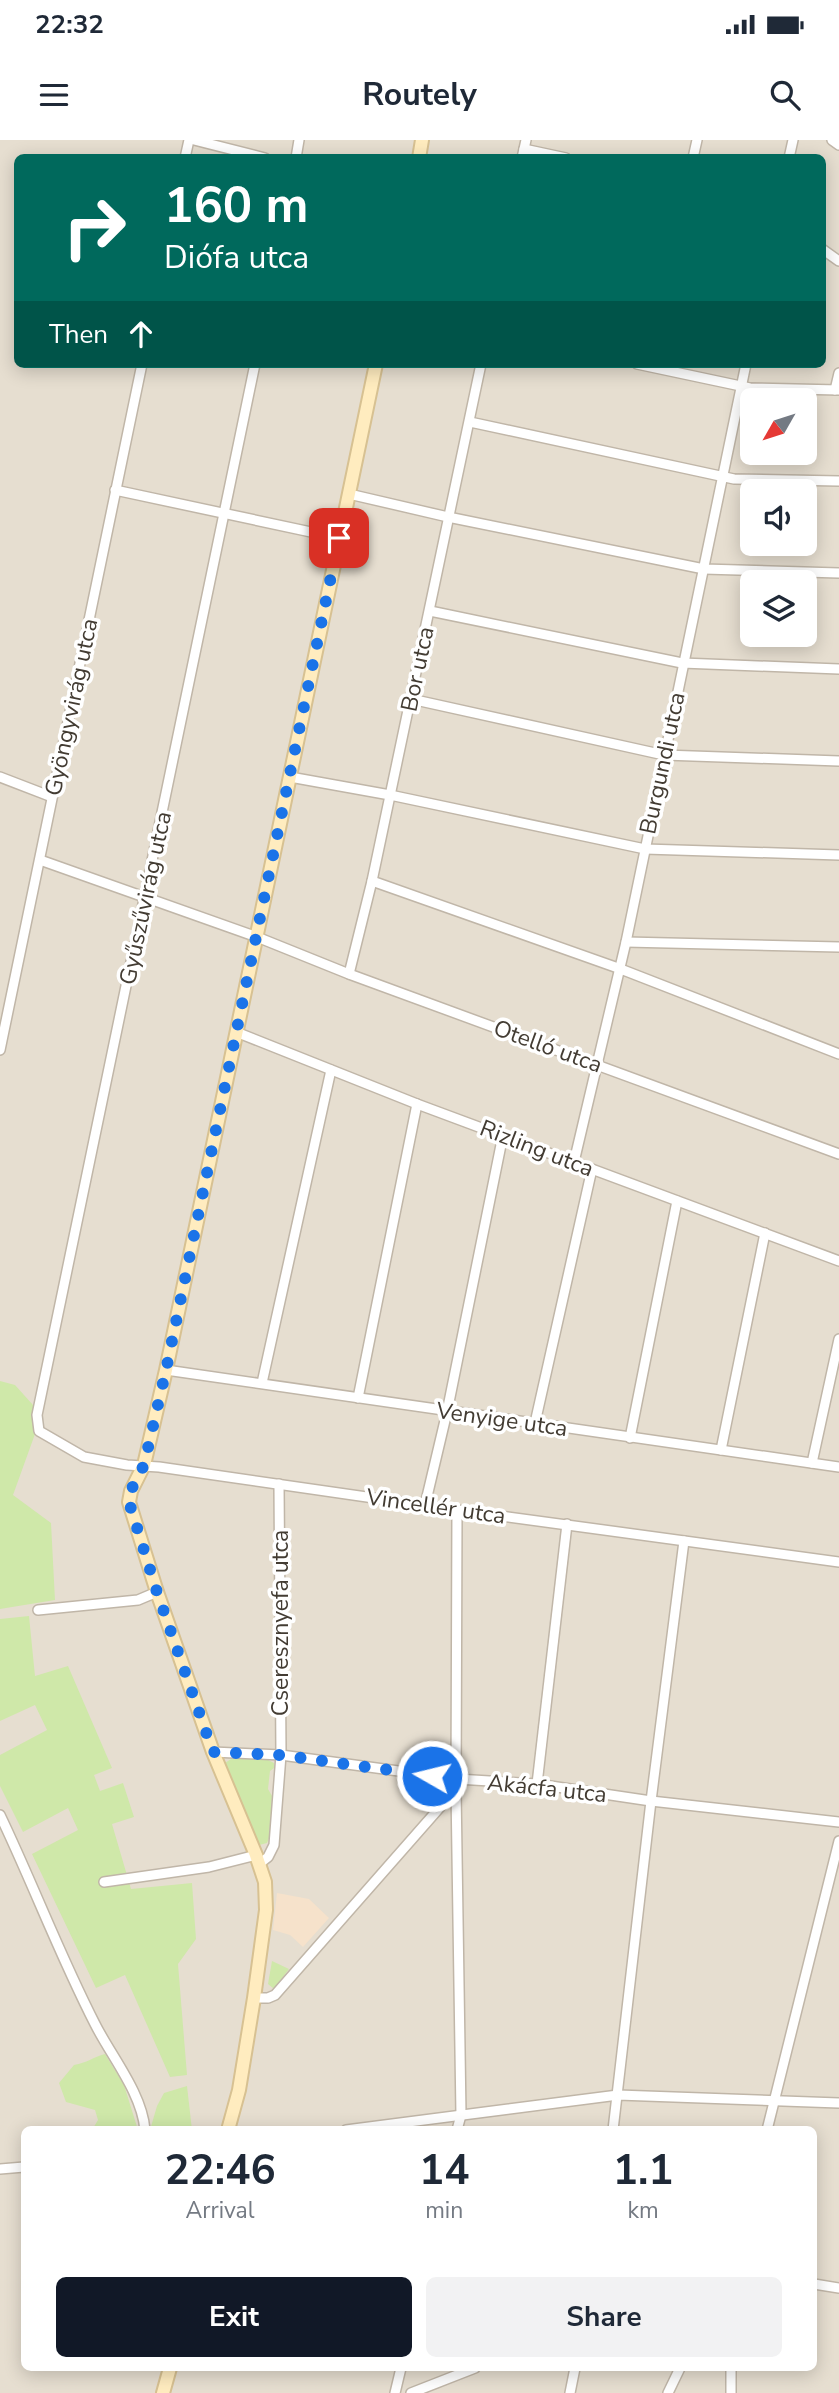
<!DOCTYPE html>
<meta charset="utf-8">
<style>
:root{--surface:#fff;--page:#f2f2f3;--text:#1f2937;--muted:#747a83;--accent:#111827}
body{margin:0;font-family:"Nunito Sans",sans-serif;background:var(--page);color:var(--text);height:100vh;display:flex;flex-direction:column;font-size:26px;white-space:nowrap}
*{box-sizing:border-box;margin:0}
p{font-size:23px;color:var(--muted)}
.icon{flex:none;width:38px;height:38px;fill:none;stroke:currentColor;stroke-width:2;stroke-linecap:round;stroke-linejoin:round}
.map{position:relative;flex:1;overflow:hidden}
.sheet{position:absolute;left:21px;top:1986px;width:796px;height:245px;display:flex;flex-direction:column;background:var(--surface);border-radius:10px;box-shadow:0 4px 18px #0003}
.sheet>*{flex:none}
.guide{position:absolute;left:14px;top:14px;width:812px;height:214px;border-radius:10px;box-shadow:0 4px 18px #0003;background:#00695c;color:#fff;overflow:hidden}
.needle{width:46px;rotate:231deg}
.tools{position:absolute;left:740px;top:248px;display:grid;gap:14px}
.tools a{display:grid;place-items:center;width:77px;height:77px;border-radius:10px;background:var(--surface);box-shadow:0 4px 18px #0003;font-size:35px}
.pin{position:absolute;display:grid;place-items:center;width:60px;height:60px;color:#fff;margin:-30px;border-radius:14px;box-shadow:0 4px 10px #0006}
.me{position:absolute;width:77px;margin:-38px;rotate:278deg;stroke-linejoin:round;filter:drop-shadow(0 0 5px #0008)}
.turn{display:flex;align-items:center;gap:24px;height:147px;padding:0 35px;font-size:32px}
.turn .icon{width:91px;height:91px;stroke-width:2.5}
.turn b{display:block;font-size:49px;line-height:60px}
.then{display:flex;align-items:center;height:66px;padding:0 35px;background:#0003;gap:14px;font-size:26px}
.eta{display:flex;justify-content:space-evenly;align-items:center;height:119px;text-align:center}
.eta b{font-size:42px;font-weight:700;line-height:49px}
.primary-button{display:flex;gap:14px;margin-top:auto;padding:14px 35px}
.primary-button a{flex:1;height:80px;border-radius:10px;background:var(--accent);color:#fff;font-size:28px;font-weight:700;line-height:80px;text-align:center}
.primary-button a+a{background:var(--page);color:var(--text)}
.status{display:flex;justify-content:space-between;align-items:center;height:49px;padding:0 35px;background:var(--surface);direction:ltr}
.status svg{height:19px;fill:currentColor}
header{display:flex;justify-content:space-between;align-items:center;height:91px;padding:0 35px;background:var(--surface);font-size:32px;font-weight:700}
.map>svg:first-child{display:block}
.residential{fill:#e6ded0;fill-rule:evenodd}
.commercial{fill:#f6e2cb}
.green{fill:#cfe8a9}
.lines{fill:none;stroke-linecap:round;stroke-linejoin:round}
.street-casing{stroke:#c0b6a8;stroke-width:12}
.secondary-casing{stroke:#d7c192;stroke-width:16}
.street{stroke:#fff;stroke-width:9}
.secondary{stroke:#ffecbf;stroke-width:12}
.route{stroke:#1a73e8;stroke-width:12;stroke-dasharray:0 21.6}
.labels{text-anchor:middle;stroke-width:7;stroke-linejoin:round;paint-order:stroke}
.street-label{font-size:23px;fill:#433c33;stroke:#fff}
</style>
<div class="status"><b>22:32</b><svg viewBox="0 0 49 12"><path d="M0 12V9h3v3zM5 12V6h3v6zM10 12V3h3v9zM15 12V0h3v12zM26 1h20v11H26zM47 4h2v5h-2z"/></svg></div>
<header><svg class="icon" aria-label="menu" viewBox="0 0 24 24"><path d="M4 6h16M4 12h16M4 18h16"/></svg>Routely<svg class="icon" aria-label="search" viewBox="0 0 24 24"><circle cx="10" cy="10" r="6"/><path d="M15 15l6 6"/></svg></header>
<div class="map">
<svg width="839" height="2253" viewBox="0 0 839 2253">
<rect width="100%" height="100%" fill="#f2ece2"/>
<path class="residential" d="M0,0h839v2253h-839zM18,18h804v206h-804zM752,261h53v52h-53zM752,352h53v52h-53zM752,443h53v52h-53zM24,1990h790v238h-790z"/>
<polygon class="commercial" points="277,1753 309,1759 329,1778 303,1807 290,1795 273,1790"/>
<g class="green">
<polygon points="0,1241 15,1245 33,1265 35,1294 13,1355 51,1383 55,1460 0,1469"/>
<polygon points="29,1476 35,1536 68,1526 112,1628 94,1635 100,1651 123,1643 134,1677 112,1684 131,1749 192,1743 196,1799 178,1824 187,1935 170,1937 125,1835 96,1848 32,1714 78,1690 68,1668 23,1692 0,1646 0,1615 47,1590 35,1565 0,1581 0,1479"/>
<polygon points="234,1617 268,1620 274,1623 274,1628 270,1631 268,1649 272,1656 269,1698 267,1703 259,1705 225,1623"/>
<polygon points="272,1821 289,1829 274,1849 268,1844"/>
<path d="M105,1914l19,31 14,45h-46l6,-10 -3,-10 -29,-8 -7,-19 15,-18c13,-2 19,-8 31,-11z"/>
<polygon points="187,1946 192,1990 150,1990 157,1966 164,1953"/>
</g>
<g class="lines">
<g class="street-casing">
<g id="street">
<polyline points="194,0 265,18"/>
<polyline points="832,0 839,5"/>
<polyline points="524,9 566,18"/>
<polyline points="185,18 189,0"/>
<polyline points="296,18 299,0"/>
<polyline points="522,18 526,0"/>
<polyline points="693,18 697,0"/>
<polyline points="789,18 793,0"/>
<polyline points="822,109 839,121"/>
<polyline points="255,224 37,1275 39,1291 84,1317 127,1325 159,1327 457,1370 839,1422"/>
<polyline points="637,224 750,248 839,250"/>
<polyline points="835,250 839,233"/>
<polyline points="470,282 734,339 839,341"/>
<polyline points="115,350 339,398"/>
<polyline points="349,354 448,377 704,429 839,433"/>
<polyline points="430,471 682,523 839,529"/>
<polyline points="411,559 664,615 839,621"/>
<polyline points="0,637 52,657"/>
<polyline points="290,637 390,655 645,709 839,715"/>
<polyline points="40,720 257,797 349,834 839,1014"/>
<polyline points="372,741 618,828 839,914"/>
<polyline points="626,802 839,807"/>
<polyline points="349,834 372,741 481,224"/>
<polyline points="236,892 417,964 839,1121"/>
<polyline points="0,910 142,224"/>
<polyline points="574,1022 626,802 746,224"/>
<polyline points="166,1230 839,1327"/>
<polyline points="262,1243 331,930"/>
<polyline points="358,1258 417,964"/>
<polyline points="535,1283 592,1029"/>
<polyline points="630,1298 677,1061"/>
<polyline points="721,1310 765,1093"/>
<polyline points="812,1323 839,1199"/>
<polyline points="425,1365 447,1272 503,995"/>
<polyline points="38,1470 138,1460 157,1452"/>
<polyline points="213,1612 281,1615 457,1639 537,1644 651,1661 839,1682"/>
<polyline points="537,1644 567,1384"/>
<path d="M0,1675c33,69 60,141 95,209 16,32 47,69 50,106"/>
<polyline points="259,1724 268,1717 274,1705 281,1615 279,1344"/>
<polyline points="104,1742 209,1727 256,1715"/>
<polyline points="254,1858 268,1858 275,1855 456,1649"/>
<polyline points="346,1990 618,1955 839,1963"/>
<polyline points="457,1990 461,1975 456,1649 457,1370"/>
<polyline points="613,1990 651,1661 684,1401"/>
<polyline points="767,1990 839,1701"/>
<polyline points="0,2029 24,2027"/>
<polyline points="814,2144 839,2148"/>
<polyline points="731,2228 731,2253"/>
<polyline points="395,2253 401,2228"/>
<polyline points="411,2253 475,2228"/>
<polyline points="570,2253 575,2228"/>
<polyline points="668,2253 680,2228"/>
</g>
</g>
<g class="secondary-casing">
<g id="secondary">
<polyline points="419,18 422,0"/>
<polyline points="228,1990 239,1950 254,1858 266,1770 265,1742 256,1715 213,1612 157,1452 129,1362 131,1351 144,1325 166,1230 376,224"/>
<polyline points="163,2253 170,2228"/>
</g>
</g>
<use href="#street" class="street"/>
<use href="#secondary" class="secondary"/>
</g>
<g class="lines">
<polyline class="route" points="339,398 166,1230 144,1325 131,1350 129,1362 157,1452 213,1612 281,1615 432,1636"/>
</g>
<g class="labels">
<g class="street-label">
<text transform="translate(417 529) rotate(-78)" y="8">Bor utca</text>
<text transform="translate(71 567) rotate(-78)" y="8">Gyöngyvirág utca</text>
<text transform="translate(662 623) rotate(-78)" y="8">Burgundi utca</text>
<text transform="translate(145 758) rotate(-78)" y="8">Gyűszűvirág utca</text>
<text transform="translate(548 906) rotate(20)" y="8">Otelló utca</text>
<text transform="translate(537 1008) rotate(21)" y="8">Rizling utca</text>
<text transform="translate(502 1279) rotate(8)" y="8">Venyige utca</text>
<text transform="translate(436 1366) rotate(8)" y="8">Vincellér utca</text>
<text transform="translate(280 1483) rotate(-90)" y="8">Cseresznyefa utca</text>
<text transform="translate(547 1648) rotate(6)" y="8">Akácfa utca</text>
</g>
</g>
</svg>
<div class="tools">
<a><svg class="needle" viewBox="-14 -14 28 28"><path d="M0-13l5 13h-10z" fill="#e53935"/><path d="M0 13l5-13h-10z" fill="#747a83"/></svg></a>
<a><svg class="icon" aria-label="sound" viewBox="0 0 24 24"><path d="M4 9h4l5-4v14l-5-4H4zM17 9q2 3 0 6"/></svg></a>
<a><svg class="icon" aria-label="layers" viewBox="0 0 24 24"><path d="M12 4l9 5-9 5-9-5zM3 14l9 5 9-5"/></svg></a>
</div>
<div class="pin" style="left:339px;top:398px;background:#d93025"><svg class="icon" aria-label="arrive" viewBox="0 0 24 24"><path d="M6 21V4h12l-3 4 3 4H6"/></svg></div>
<svg class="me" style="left:432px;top:1636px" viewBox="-20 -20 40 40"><circle r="17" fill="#1a73e8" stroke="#fff" stroke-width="3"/><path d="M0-11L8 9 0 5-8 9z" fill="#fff"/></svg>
<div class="guide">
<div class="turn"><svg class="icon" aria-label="right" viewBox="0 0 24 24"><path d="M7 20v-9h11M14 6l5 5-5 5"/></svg><div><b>160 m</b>Diófa utca</div></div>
<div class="then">Then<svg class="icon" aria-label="ahead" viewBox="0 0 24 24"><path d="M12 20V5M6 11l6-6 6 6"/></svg></div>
</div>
<section class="sheet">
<div class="eta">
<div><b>22:46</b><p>Arrival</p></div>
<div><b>14</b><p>min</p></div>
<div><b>1.1</b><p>km</p></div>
</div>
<div class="primary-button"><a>Exit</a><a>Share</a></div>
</section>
</div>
